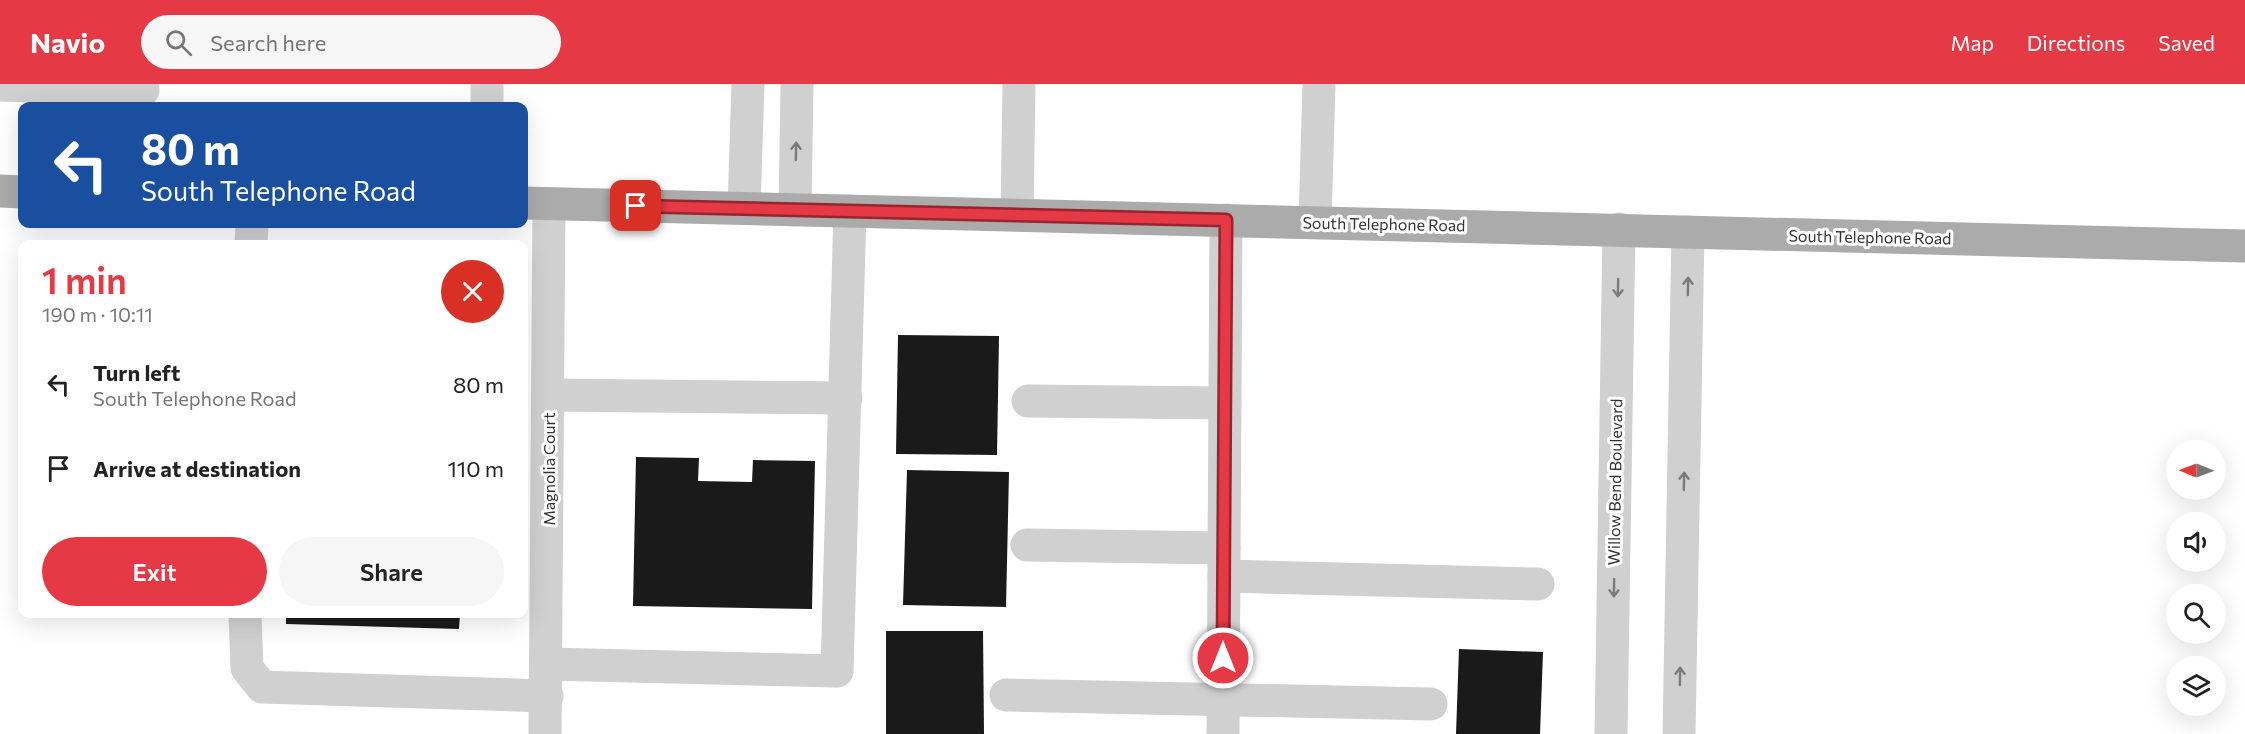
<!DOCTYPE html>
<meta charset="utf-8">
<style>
:root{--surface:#fff;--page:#f6f6f6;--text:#222;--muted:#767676;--accent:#e63946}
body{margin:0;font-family:Commissioner,sans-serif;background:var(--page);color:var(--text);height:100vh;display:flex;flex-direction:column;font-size:22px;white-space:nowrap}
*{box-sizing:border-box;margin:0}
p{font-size:20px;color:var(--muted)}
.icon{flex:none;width:33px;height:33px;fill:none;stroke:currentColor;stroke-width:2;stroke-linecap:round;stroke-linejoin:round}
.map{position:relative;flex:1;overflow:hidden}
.drawer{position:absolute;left:18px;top:156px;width:510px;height:378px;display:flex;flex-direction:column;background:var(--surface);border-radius:12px;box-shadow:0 6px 24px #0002}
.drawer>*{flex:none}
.banner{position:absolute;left:18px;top:18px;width:510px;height:126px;border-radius:12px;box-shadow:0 6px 24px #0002;background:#1a4fa0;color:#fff;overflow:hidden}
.needle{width:39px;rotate:271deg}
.controls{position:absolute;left:2166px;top:356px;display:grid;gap:12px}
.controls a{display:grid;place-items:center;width:60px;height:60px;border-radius:50%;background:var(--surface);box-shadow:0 6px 24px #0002;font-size:30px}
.pin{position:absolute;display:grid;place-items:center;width:51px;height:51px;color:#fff;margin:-26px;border-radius:12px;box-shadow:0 3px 9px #0006}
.me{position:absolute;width:66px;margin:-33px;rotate:0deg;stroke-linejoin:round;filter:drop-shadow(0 0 4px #0008)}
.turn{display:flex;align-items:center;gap:21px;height:126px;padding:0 24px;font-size:27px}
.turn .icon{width:78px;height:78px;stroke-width:2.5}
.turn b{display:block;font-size:42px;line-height:51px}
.round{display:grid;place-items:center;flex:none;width:63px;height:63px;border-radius:32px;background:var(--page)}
.head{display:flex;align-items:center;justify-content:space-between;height:102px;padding:0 24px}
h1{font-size:36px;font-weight:600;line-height:45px;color:var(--accent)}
.action{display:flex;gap:12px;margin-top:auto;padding:12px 24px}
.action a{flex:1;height:69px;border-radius:36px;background:var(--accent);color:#fff;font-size:24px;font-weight:600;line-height:69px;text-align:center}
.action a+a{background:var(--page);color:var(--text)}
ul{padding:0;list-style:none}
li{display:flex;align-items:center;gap:18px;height:84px;padding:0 24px}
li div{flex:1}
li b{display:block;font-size:22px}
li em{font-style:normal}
header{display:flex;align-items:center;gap:36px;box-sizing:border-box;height:84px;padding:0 30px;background:var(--accent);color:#fff}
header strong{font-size:28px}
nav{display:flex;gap:33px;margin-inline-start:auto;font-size:21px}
.search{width:420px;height:54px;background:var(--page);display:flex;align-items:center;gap:15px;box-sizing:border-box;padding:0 21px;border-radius:33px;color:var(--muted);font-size:22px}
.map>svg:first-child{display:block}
.building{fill:#1a1a1a}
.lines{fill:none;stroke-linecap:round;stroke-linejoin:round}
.minor{stroke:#d0d0d0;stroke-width:33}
.major{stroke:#ababab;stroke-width:33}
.oneway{stroke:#7a7a7a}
.route-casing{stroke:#96252e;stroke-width:15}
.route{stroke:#e63946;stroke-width:10}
.labels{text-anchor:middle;stroke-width:6;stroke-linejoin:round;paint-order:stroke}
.street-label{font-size:16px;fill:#333;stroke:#fff}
</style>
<header>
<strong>Navio</strong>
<div class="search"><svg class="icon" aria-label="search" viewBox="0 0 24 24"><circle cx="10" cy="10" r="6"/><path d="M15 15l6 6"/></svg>Search here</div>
<nav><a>Map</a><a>Directions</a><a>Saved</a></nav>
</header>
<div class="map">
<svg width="2245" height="650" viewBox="0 0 2245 650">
<rect width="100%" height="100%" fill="#fff"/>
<g class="building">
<polygon points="898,251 999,252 997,371 896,370"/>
<polygon points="636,373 699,374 698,397 752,398 753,376 815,377 812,525 633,522"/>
<polygon points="907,386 1009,388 1006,523 903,521"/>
<polygon points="286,530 460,530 459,545 286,540"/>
<polygon points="886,547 983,547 984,650 886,650"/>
<polygon points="1459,565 1543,568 1540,650 1456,650"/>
</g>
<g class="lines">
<g class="minor">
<polyline points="0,1 143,6"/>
<polyline points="487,22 487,0"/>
<polyline points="744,124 748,0"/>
<polyline points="795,126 797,0"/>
<polyline points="1017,131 1019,0"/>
<polyline points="1315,138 1319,0"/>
<polyline points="251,160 252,140"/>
<polyline points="550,311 846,314"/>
<polyline points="1028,317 1225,319"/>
<polyline points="1027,461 1224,464"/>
<polyline points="1224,492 1538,500"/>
<polyline points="245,530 247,584 262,603 547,612"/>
<polyline points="548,580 837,587 850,127"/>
<polyline points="1006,611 1431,620"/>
<polyline points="545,650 549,120"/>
<polyline points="1223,650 1226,136"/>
<polyline points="1611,650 1619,145"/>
<polyline points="1679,650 1688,148"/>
</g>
<g class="major">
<polyline points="0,107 22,108"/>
<polyline points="524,119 2245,162"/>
</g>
</g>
<defs><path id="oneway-shaft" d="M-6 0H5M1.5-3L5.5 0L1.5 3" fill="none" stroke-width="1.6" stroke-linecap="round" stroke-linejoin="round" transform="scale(1.5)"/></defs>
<g class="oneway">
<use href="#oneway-shaft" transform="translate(796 67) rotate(-89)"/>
<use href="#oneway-shaft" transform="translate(1688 202) rotate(-89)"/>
<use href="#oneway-shaft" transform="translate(1618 204) rotate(91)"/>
<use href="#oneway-shaft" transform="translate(1684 397) rotate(-89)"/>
<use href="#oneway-shaft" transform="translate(1614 504) rotate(91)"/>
<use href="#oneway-shaft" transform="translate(1680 592) rotate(-89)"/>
</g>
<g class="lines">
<g class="route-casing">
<polyline id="route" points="636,122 1226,136 1223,574"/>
</g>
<use href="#route" class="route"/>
</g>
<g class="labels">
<g class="street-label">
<text transform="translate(1384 140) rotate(1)" y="6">South Telephone Road</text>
<text transform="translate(1870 153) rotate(1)" y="6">South Telephone Road</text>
<text transform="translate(549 385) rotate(-90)" y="6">Magnolia Court</text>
<text transform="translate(1615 398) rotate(-89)" y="6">Willow Bend Boulevard</text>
</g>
</g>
</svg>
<div class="controls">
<a><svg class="needle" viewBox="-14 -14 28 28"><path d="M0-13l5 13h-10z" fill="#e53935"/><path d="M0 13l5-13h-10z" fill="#767676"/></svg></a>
<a><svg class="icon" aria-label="sound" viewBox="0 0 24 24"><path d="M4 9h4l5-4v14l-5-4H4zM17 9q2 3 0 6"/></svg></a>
<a><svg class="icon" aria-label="search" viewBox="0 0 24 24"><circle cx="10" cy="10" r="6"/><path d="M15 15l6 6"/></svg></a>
<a><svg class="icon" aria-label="layers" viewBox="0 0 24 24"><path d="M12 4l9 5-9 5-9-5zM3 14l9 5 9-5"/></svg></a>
</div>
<div class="pin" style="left:636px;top:122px;background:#d93025"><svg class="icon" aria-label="arrive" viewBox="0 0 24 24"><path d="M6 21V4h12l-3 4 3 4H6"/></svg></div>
<svg class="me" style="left:1223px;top:574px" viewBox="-20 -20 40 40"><circle r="17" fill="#e63946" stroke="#fff" stroke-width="3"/><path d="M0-11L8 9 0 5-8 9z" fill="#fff"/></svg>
<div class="banner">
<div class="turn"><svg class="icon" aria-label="left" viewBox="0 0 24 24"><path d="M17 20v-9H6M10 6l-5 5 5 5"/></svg><div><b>80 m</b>South Telephone Road</div></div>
</div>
<section class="drawer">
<div class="head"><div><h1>1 min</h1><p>190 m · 10:11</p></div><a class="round" style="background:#d93025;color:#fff"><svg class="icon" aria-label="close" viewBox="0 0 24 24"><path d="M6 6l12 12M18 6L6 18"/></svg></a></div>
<ul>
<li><svg class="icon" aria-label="left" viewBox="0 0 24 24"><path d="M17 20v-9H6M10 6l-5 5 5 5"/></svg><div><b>Turn left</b><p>South Telephone Road</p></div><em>80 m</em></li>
<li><svg class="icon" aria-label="arrive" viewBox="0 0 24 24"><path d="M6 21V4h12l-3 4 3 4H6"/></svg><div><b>Arrive at destination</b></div><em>110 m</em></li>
</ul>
<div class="action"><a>Exit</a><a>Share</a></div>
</section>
</div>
